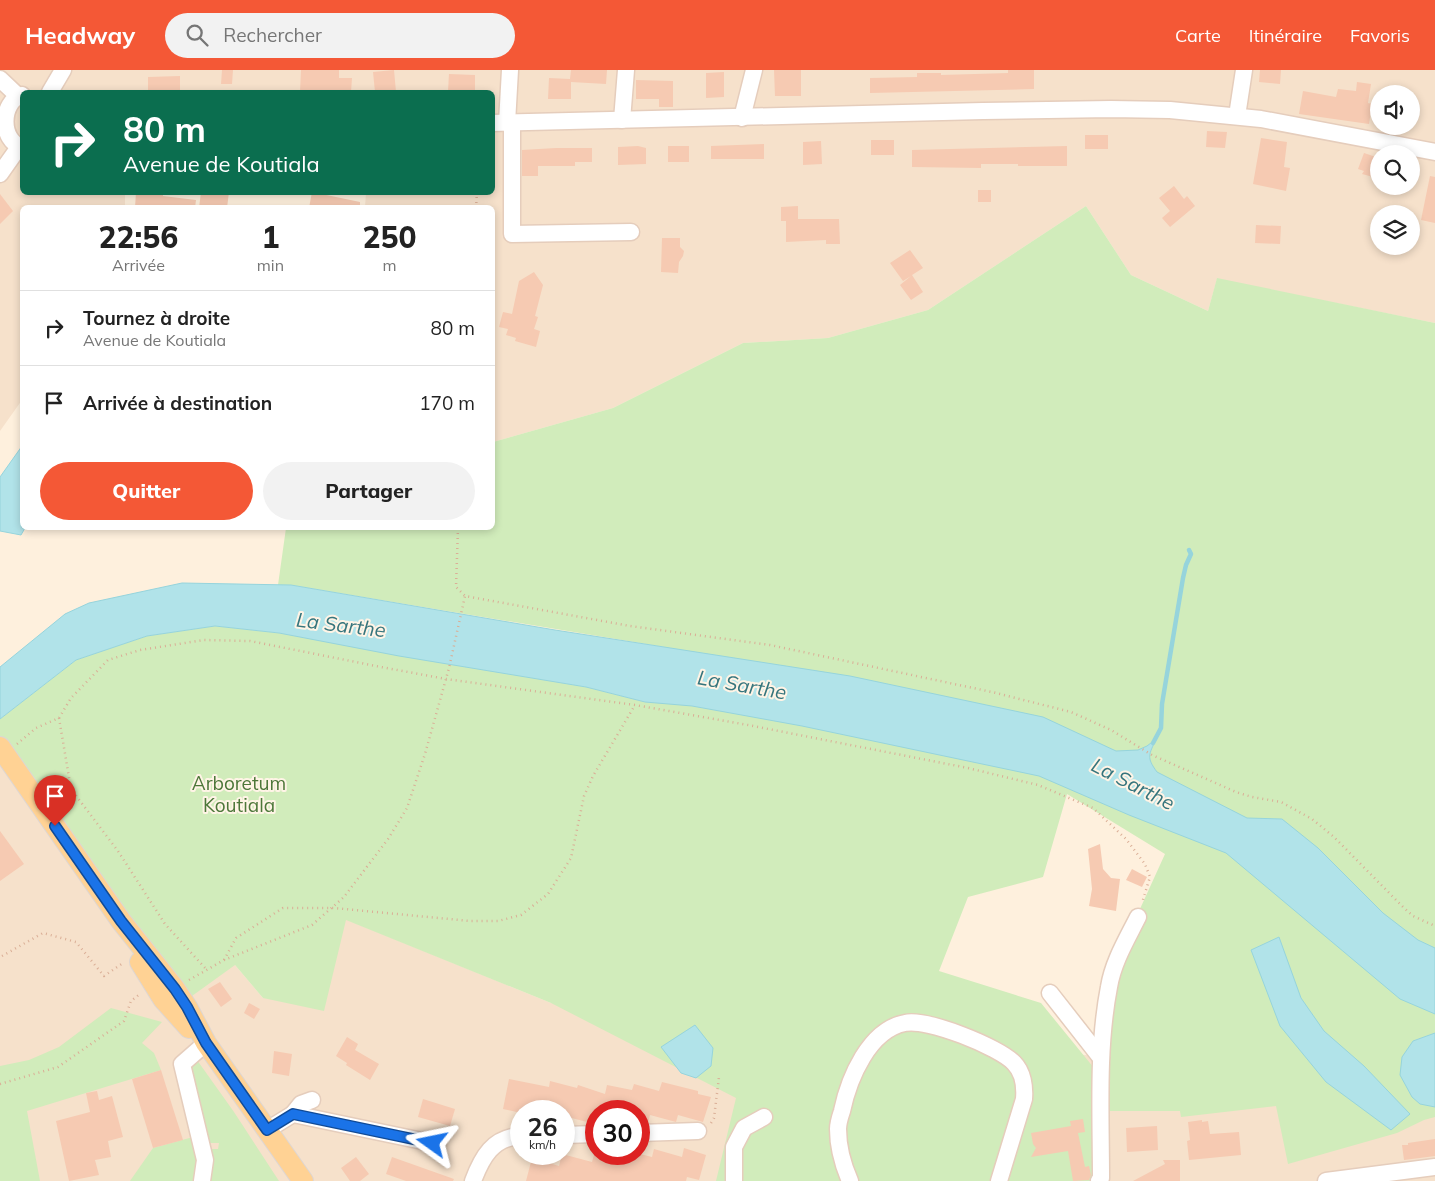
<!DOCTYPE html>
<html lang="fr">
<meta charset="utf-8">
<style>
:root{--surface:#fff;--page:#f2f2f2;--text:#222;--muted:#767676;--line:#e0e0e0;--accent:#f45836}
body{margin:0;font-family:Mulish,sans-serif;background:var(--page);color:var(--text);height:100vh;display:flex;flex-direction:column;font-size:19px;white-space:nowrap}
*{box-sizing:border-box;margin:0}
p{font-size:16px;color:var(--muted)}
.icon{flex:none;width:28px;height:28px;fill:none;stroke:currentColor;stroke-width:2;stroke-linecap:round;stroke-linejoin:round}
.map{position:relative;flex:1;overflow:hidden}
.sheet{position:absolute;left:20px;top:135px;width:475px;height:325px;display:flex;flex-direction:column;background:var(--surface);border-radius:8px;box-shadow:0 2px 8px #0003}
.sheet>*{flex:none}
.hud{position:absolute;left:20px;top:20px;width:475px;height:105px;border-radius:8px;box-shadow:0 2px 8px #0003;background:#0b6e4f;color:#fff;overflow:hidden}
.buttons{position:absolute;left:1370px;top:15px;display:grid;gap:10px}
.buttons a{display:grid;place-items:center;width:50px;height:50px;border-radius:50%;background:var(--surface);box-shadow:0 2px 8px #0003;font-size:25px}
.speed{position:absolute;left:510px;top:1030px;display:flex;gap:10px;font-size:25px;font-weight:700;text-align:center}
.speed>*{display:grid;place-content:center;width:65px;height:65px;border-radius:50%;background:var(--surface);box-shadow:0 2px 8px #0003;line-height:1}
.speed small{font-size:12px;font-weight:400}
.speed .limit{border:8px solid #d22;background:#fff;color:#111}
.pin{position:absolute;display:grid;place-items:center;width:42px;height:42px;color:#fff;margin:-51px -21px;border-radius:50% 50% 50% 0;rotate:-45deg;box-shadow:0 0 5px #0007}
.pin .icon{rotate:45deg}
.me{position:absolute;width:55px;margin:-28px;rotate:282deg;stroke-linejoin:round;filter:drop-shadow(0 0 4px #0008)}
.turn{display:flex;align-items:center;gap:18px;height:105px;padding:0 20px;font-size:22px}
.turn .icon{width:65px;height:65px;stroke-width:2.5}
.turn b{display:block;font-size:35px;line-height:42px}
.eta{display:flex;justify-content:space-evenly;align-items:center;height:85px;text-align:center}
.eta b{font-size:30px;font-weight:800;line-height:35px}
.action{display:flex;gap:10px;margin-top:auto;padding:10px 20px}
.action a{flex:1;height:58px;border-radius:30px;background:var(--accent);color:#fff;font-size:20px;font-weight:800;line-height:58px;text-align:center}
.action a+a{background:var(--page);color:var(--text)}
ul{padding:0;list-style:none}
li{display:flex;align-items:center;gap:15px;height:75px;padding:0 20px;border-top:1px solid var(--line)}
li div{flex:1}
li b{display:block;font-size:19px}
li em{font-style:normal}
header{display:flex;align-items:center;gap:30px;box-sizing:border-box;height:70px;padding:0 25px;background:var(--accent);color:#fff}
header strong{font-size:24px}
nav{display:flex;gap:28px;margin-inline-start:auto;font-size:18px}
.search{width:350px;height:45px;background:var(--page);display:flex;align-items:center;gap:12px;box-sizing:border-box;padding:0 18px;border-radius:28px;color:var(--muted);font-size:19px}
.map>svg:first-child{display:block}
.residential{fill:#f6e1cb;fill-rule:evenodd}
.green{fill:#d1ecbb}
.water{fill:#b1e3e9;stroke:#96d4dc}
.lines{fill:none;stroke-linecap:round;stroke-linejoin:round}
.stream{stroke:#96d4dc;stroke-width:4.5}
.building{fill:#f6cab2}
.minor-casing{stroke:#e5cdbc;stroke-width:19}
.major-casing{stroke:#ded6d2;stroke-width:22}
.path{stroke:#daae96;stroke-width:2.5;stroke-dasharray:1 4;stroke-linecap:butt}
.minor{stroke:#fff;stroke-width:16}
.major{stroke:#ffd294;stroke-width:20}
.route-casing{stroke:#114b97;stroke-width:12}
.route{stroke:#1a73e8;stroke-width:9}
.labels{text-anchor:middle;stroke-width:4;stroke-linejoin:round;paint-order:stroke}
.park-label{font-size:19px;fill:#4d7739;stroke:#fff4e6}
.water-label{font-size:20px;font-style:italic;fill:#36757d;stroke:#fff4e6}
</style>
<header>
<strong>Headway</strong>
<div class="search"><svg class="icon" aria-label="search" viewBox="0 0 24 24"><circle cx="10" cy="10" r="6"/><path d="M15 15l6 6"/></svg>Rechercher</div>
<nav><a>Carte</a><a>Itinéraire</a><a>Favoris</a></nav>
</header>
<div class="map">
<svg width="1435" height="1111" viewBox="0 0 1435 1111">
<rect width="100%" height="100%" fill="#fef0dd"/>
<g class="residential">
<path d="M0,0h1435v253l-218,-44 -9,32 -77,-36 -45,-69 -158,104 -100,28 -85,5 -130,65 -120,34 -1,-234 -127,-1 1,-14 126,-1v-100h-470v100l103,1v14l-103,1v192l-22,31zM1379,24h32v32h-32zM1379,84h32v32h-32zM1379,144h32v32h-32z"/>
<path d="M0,676l235,219 28,33 82,-79 206,84 884,86v92h-1435zM521,1041h43v43h-43zM596,1041h43v43h-43z"/>
</g>
<g class="green">
<polygon points="1086,136 1131,205 1208,241 1217,208 1435,253 1435,1047 1424,1050 1397,1063 1288,1094 1276,1036 1181,1047 1180,1041 1101,1041 1111,973 1109,916 1119,885 1165,784 1067,724 1043,807 968,827 939,901 1041,933 1094,998 1099,1111 716,1111 736,1028 551,933 346,850 324,941 263,928 235,895 185,931 0,676 0,649 76,590 147,566 215,556 279,563 586,617 645,632 664,577 291,515 278,515 286,458 492,458 493,372 613,338 743,273 828,268 928,240"/>
<polygon points="111,938 162,952 142,973 154,983 161,1000 27,1041 40,1111 0,1111 0,996 29,990 59,977"/>
<polygon points="197,990 234,1042 279,1111 208,1111 210,1079 218,1079 219,1073 210,1073 188,1000 190,993"/>
<polygon points="193,1067 199,1090 196,1111 130,1111 153,1078"/>
</g>
<g class="water">
<polygon points="22,376 22,458 25,458 21,465 0,461 0,407"/>
<path d="M182,513l109,2 264,45 295,46 193,41 73,34 22,-1 9,-4 9,-7c-7,16 -10,18 1,33l90,46 35,1 36,29 65,65 35,27 17,8v66l-35,-15 -174,-146 -97,-38 -90,-39 -237,-50 -110,-20 -47,-4 -59,-15 -187,-31 -120,-23 -64,-7 -68,10 -71,24 -76,59v-52l65,-53 24,-11z"/>
<polygon points="1279,867 1301,928 1324,961 1364,996 1410,1044 1391,1060 1326,1012 1280,956 1251,880"/>
<polygon points="695,955 713,978 711,996 696,1008 681,1003 661,977"/>
<polygon points="1435,963 1435,1037 1420,1034 1412,1027 1400,1005 1402,987 1413,971"/>
</g>
<g class="lines">
<polyline class="stream" points="1153,673 1161,658 1162,634 1183,508 1186,495 1191,484 1189,480"/>
</g>
<g class="building">
<polygon points="222,0 233,0 232,14 221,14"/>
<polygon points="301,0 339,0 339,8 352,8 351,22 300,22"/>
<polygon points="394,0 396,22 375,22 373,2"/>
<polygon points="571,0 607,0 606,14 571,12 571,29 548,29 549,8 570,9"/>
<polygon points="774,0 801,0 801,26 775,26"/>
<polygon points="1008,0 1034,0 1034,19 870,23 870,8 917,7 917,3 941,3 941,5 1008,3"/>
<polygon points="1260,0 1281,0 1280,14 1259,12"/>
<polygon points="724,2 724,27 706,28 706,3"/>
<polygon points="449,4 475,5 475,22 448,21"/>
<polygon points="180,6 180,22 148,22 148,7"/>
<polygon points="636,10 673,11 673,37 659,37 659,29 636,29"/>
<polygon points="1357,12 1371,14 1368,33 1372,34 1369,54 1299,44 1303,21 1336,27 1338,19 1356,21"/>
<polygon points="1207,61 1227,62 1225,78 1206,77"/>
<rect x="1085" y="65" width="23" height="14"/>
<polygon points="1261,68 1287,72 1284,97 1290,98 1286,121 1253,114"/>
<rect x="871" y="70" width="23" height="15"/>
<polygon points="821,71 822,94 803,95 803,72"/>
<polygon points="764,74 764,89 711,89 711,76"/>
<polygon points="638,76 646,78 646,94 618,95 618,77"/>
<rect x="668" y="76" width="21" height="16"/>
<polygon points="1067,76 1067,96 1018,96 1018,94 981,94 981,98 912,97 912,80"/>
<polygon points="556,78 592,78 592,92 575,92 575,96 538,96 538,106 522,106 522,80"/>
<polygon points="1364,83 1379,88 1379,106 1374,104 1373,107 1362,104 1364,101 1358,99"/>
<polygon points="1430,106 1435,107 1435,153 1421,150"/>
<polygon points="1174,116 1184,129 1187,126 1195,136 1170,157 1162,148 1170,141 1159,128"/>
<rect x="978" y="120" width="13" height="12"/>
<polygon points="136,122 163,122 163,126 196,130 195,138 135,138"/>
<polygon points="201,122 229,122 227,138 199,138"/>
<polygon points="312,122 360,132 360,138 309,138"/>
<polygon points="0,124 13,141 0,154"/>
<polygon points="798,136 798,149 839,149 840,174 826,174 826,170 786,172 786,151 781,151 781,137"/>
<polygon points="1256,155 1281,156 1280,174 1255,173"/>
<polygon points="662,168 680,168 680,177 684,181 683,186 679,192 678,203 661,202"/>
<polygon points="910,180 923,198 912,205 923,222 911,230 900,215 911,206 903,211 890,193"/>
<polygon points="534,202 543,215 535,246 538,247 534,259 540,261 536,277 515,271 516,268 506,265 508,259 499,257 503,242 512,244 519,211"/>
<polygon points="0,761 24,794 0,811"/>
<polygon points="1100,774 1103,799 1111,808 1120,809 1116,841 1089,836 1092,819 1088,779"/>
<polygon points="1132,799 1147,807 1142,817 1126,810"/>
<polygon points="220,912 232,929 221,937 208,919"/>
<polygon points="249,933 260,939 254,949 244,943"/>
<polygon points="347,967 358,974 355,980 379,994 370,1010 346,995 347,993 336,986"/>
<polygon points="274,981 292,984 289,1006 272,1003"/>
<polygon points="161,1000 183,1070 153,1078 132,1009"/>
<polygon points="509,1009 549,1017 550,1011 577,1018 578,1015 605,1024 607,1015 632,1020 634,1014 659,1021 662,1012 698,1021 698,1024 711,1027 703,1052 678,1045 676,1052 650,1045 648,1053 639,1053 639,1041 594,1041 591,1053 564,1046 564,1041 521,1041 521,1043 503,1039"/>
<polygon points="97,1021 99,1030 112,1026 123,1067 108,1071 111,1087 95,1090 99,1105 69,1111 56,1051 90,1042 86,1023"/>
<polygon points="423,1029 455,1039 450,1056 418,1047"/>
<polygon points="1083,1049 1085,1062 1078,1063 1085,1097 1089,1096 1091,1105 1089,1110 1073,1111 1068,1081 1031,1087 1036,1078 1033,1074 1031,1063 1071,1056 1070,1051"/>
<polygon points="1202,1050 1202,1052 1208,1051 1210,1064 1239,1062 1241,1085 1189,1090 1187,1071 1190,1070 1188,1052"/>
<polygon points="1157,1056 1158,1080 1127,1082 1126,1058"/>
<polygon points="1435,1069 1435,1086 1404,1090 1402,1075 1408,1075 1408,1073"/>
<polygon points="684,1078 706,1085 699,1110 687,1107 686,1111 526,1111 532,1088 559,1096 562,1084 592,1092 595,1081 596,1084 605,1084 621,1089 622,1084 640,1084 652,1087 654,1079 682,1087"/>
<polygon points="356,1087 369,1104 360,1111 350,1111 341,1098"/>
<polygon points="392,1087 454,1109 453,1111 406,1111 386,1104"/>
<polygon points="1163,1090 1180,1090 1180,1111 1133,1111 1165,1094"/>
</g>
<g class="lines">
<g class="minor-casing">
<g id="minor">
<polyline points="0,9 18,26"/>
<polyline points="50,22 63,0"/>
<path d="M22,25c-22,7 -22,46 0,52"/>
<polyline points="1237,46 1244,0"/>
<polyline points="742,48 754,0"/>
<polyline points="622,50 626,0"/>
<polyline points="492,53 983,41 1111,39 1170,40 1261,49 1435,82"/>
<polyline points="507,53 510,0"/>
<polyline points="512,53 512,164 631,162"/>
<polyline points="0,104 19,77"/>
<polyline points="1050,923 1101,988"/>
<polyline points="293,1044 301,1034 312,1030"/>
<polyline points="267,1060 293,1044 432,1073"/>
<polyline points="639,1063 698,1061"/>
<polyline points="564,1065 596,1064"/>
<polyline points="202,1111 205,1090 182,994 206,973"/>
<path d="M473,1111c9,-24 20,-44 48,-45"/>
<polyline points="734,1111 734,1077 744,1058 764,1047"/>
<path d="M850,1111c-7,-16 -12,-34 -12,-52 0,-6 2,-12 4,-18 7,-33 27,-81 63,-88 22,-5 94,24 109,40 9,9 11,24 10,36l-25,82"/>
<path d="M1099,1111l2,-3c0,-63 -4,-129 8,-191 4,-25 18,-48 29,-70"/>
<polyline points="1326,1111 1435,1097"/>
</g>
</g>
<g class="major-casing">
<g id="major">
<polyline points="0,677 121,851 175,919 187,937 206,973 303,1111"/>
<polyline points="140,892 163,929 189,958"/>
</g>
</g>
<g class="path">
<polyline points="476,138 477,122"/>
<polyline points="458,458 456,517 465,526 630,556 770,575 992,622 1071,642 1111,660 1152,685 1236,722 1252,727 1281,732 1312,749 1334,767 1403,837 1413,846 1435,856"/>
<polyline points="59,648 71,719 118,781 165,854 206,899"/>
<polyline points="17,674 36,658 59,648 71,628 108,590 140,580 204,570 250,571 381,597 446,609 635,635 748,655 968,698 1038,715 1093,738 1126,769 1145,794 1150,807 1142,833"/>
<polyline points="2,886 43,863 76,872 104,906 123,893"/>
<polyline points="224,890 236,868 283,838 334,838 470,851 498,851 521,845 548,824 571,788 584,726 593,706 635,635"/>
<polyline points="189,910 224,890 312,855 344,827 388,769 407,738 425,684 449,598 465,526"/>
<polyline points="0,1014 58,997 124,951 131,931 140,924"/>
<polyline points="711,1053 714,1048 719,1007"/>
</g>
<use href="#minor" class="minor"/>
<use href="#major" class="major"/>
</g>
<g class="lines">
<g class="route-casing">
<polyline id="route" points="55,756 121,851 175,919 187,937 206,973 267,1060 293,1044 432,1073"/>
</g>
<use href="#route" class="route"/>
</g>
<g class="labels">
<g class="park-label">
<text x="239" y="720">Arboretum<tspan x="239" dy="22">Koutiala</tspan></text>
</g>
<g class="water-label">
<text transform="translate(341 555) rotate(7)" y="7">La Sarthe</text>
<text transform="translate(742 615) rotate(10)" y="7">La Sarthe</text>
<text transform="translate(1133 714) rotate(27)" y="7">La Sarthe</text>
</g>
</g>
</svg>
<div class="buttons">
<a><svg class="icon" aria-label="sound" viewBox="0 0 24 24"><path d="M4 9h4l5-4v14l-5-4H4zM17 9q2 3 0 6"/></svg></a>
<a><svg class="icon" aria-label="search" viewBox="0 0 24 24"><circle cx="10" cy="10" r="6"/><path d="M15 15l6 6"/></svg></a>
<a><svg class="icon" aria-label="layers" viewBox="0 0 24 24"><path d="M12 4l9 5-9 5-9-5zM3 14l9 5 9-5"/></svg></a>
</div>
<div class="speed"><div>26<small>km/h</small></div><div class="limit">30</div></div>
<div class="pin" style="left:55px;top:756px;background:#d93025"><svg class="icon" aria-label="arrive" viewBox="0 0 24 24"><path d="M6 21V4h12l-3 4 3 4H6"/></svg></div>
<svg class="me" style="left:432px;top:1073px" viewBox="-20 -20 40 40"><path d="M0-17L14 15 0 8-14 15z" fill="#1a73e8" stroke="#fff" stroke-width="4"/></svg>
<div class="hud">
<div class="turn"><svg class="icon" aria-label="right" viewBox="0 0 24 24"><path d="M7 20v-9h11M14 6l5 5-5 5"/></svg><div><b>80 m</b>Avenue de Koutiala</div></div>
</div>
<section class="sheet">
<div class="eta">
<div><b>22:56</b><p>Arrivée</p></div>
<div><b>1</b><p>min</p></div>
<div><b>250</b><p>m</p></div>
</div>
<ul>
<li><svg class="icon" aria-label="right" viewBox="0 0 24 24"><path d="M7 20v-9h11M14 6l5 5-5 5"/></svg><div><b>Tournez à droite</b><p>Avenue de Koutiala</p></div><em>80 m</em></li>
<li><svg class="icon" aria-label="arrive" viewBox="0 0 24 24"><path d="M6 21V4h12l-3 4 3 4H6"/></svg><div><b>Arrivée à destination</b></div><em>170 m</em></li>
</ul>
<div class="action"><a>Quitter</a><a>Partager</a></div>
</section>
</div>
